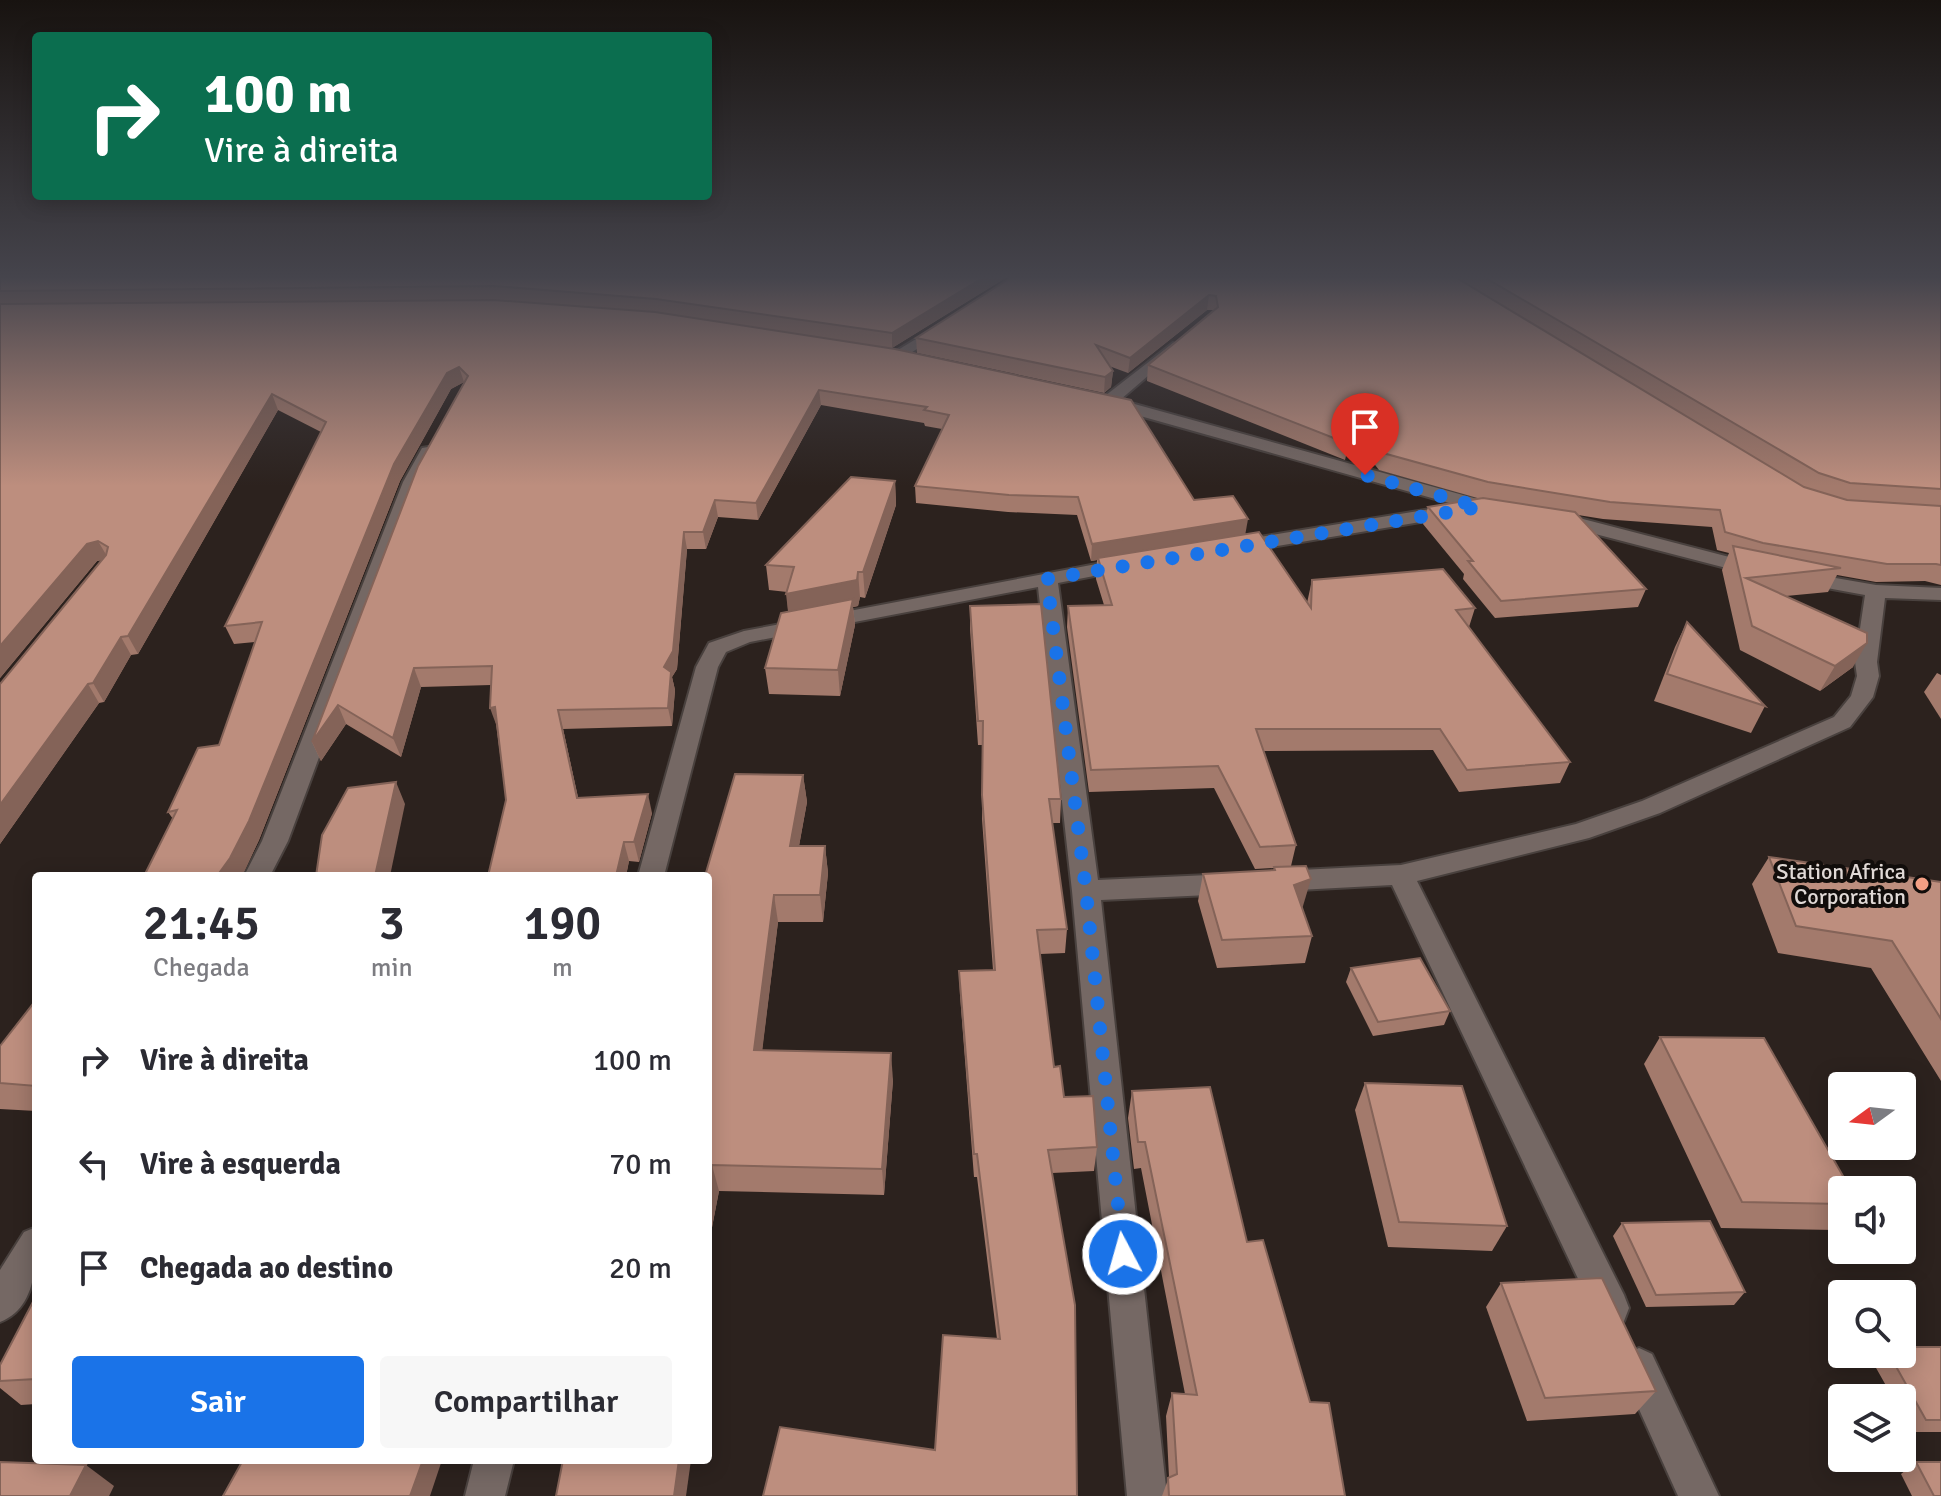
<!DOCTYPE html>
<html lang="pt">
<meta charset="utf-8">
<style>
:root{--surface:#fff;--page:#f7f7f7;--text:#2b2b33;--muted:#7c7c81;--accent:#1a73e8}
body{margin:0;font-family:Signika,sans-serif;background:var(--page);color:var(--text);height:100vh;display:flex;flex-direction:column;font-size:30px;white-space:nowrap}
*{box-sizing:border-box;margin:0}
p{font-size:26px;color:var(--muted)}
.icon{flex:none;width:44px;height:44px;fill:none;stroke:currentColor;stroke-width:2;stroke-linecap:round;stroke-linejoin:round}
.map{position:relative;flex:1;overflow:hidden}
.side{position:absolute;left:32px;top:872px;width:680px;height:592px;display:flex;flex-direction:column;background:var(--surface);border-radius:8px;box-shadow:0 4px 20px #0003}
.side>*{flex:none}
.top-card{position:absolute;left:32px;top:32px;width:680px;height:168px;border-radius:8px;box-shadow:0 4px 20px #0003;background:#0b6e4f;color:#fff;overflow:hidden}
.needle{width:52px;rotate:255deg}
.fabs{position:absolute;left:1828px;top:1072px;display:grid;gap:16px}
.fabs a{display:grid;place-items:center;width:88px;height:88px;border-radius:8px;background:var(--surface);box-shadow:0 4px 20px #0003;font-size:40px}
.pin{position:absolute;display:grid;place-items:center;width:68px;height:68px;color:#fff;margin:-82px -34px;border-radius:50% 50% 50% 0;rotate:-45deg;box-shadow:0 0 8px #0007}
.pin .icon{rotate:45deg}
.me{position:absolute;width:88px;margin:-44px;rotate:354deg;stroke-linejoin:round;filter:drop-shadow(0 0 6px #0008)}
.turn{display:flex;align-items:center;gap:28px;height:168px;padding:0 40px;font-size:36px}
.turn .icon{width:104px;height:104px;stroke-width:2.5}
.turn b{display:block;font-size:56px;line-height:68px}
.eta{display:flex;justify-content:space-evenly;align-items:center;height:136px;text-align:center}
.eta b{font-size:48px;font-weight:600;line-height:56px}
.action{display:flex;gap:16px;margin-top:auto;padding:16px 40px}
.action a{flex:1;height:92px;border-radius:8px;background:var(--accent);color:#fff;font-size:32px;font-weight:600;line-height:92px;text-align:center}
.action a+a{background:var(--page);color:var(--text)}
ul{padding:0;list-style:none}
li{display:flex;align-items:center;gap:24px;height:104px;padding:0 40px}
li div{flex:1}
li b{display:block;font-size:30px}
li em{font-style:normal}
.map>svg:first-child{display:block}
.lines{fill:none;stroke-linecap:round;stroke-linejoin:round}
.minor-casing{stroke:#49413e;stroke-width:4}
.minor{fill:#756864;fill-rule:evenodd}
.wall{fill:#a37a6c}
.shaded-wall{fill:#846358}
.building{fill:#bd8e7e;stroke:#846358;stroke-width:2}
.route{stroke:#1a73e8;stroke-width:14;stroke-dasharray:0 25.2}
.poi-dot{fill:#f39f84;stroke:#110d0b;stroke-width:3}
.labels{text-anchor:middle;stroke-width:8;stroke-linejoin:round;paint-order:stroke}
.poi-label{font-size:22px;fill:#e0d9d6;stroke:#110d0b;text-anchor:end}
</style>
<div class="map">
<svg width="1941" height="1496" viewBox="0 0 1941 1496">
<rect width="100%" height="100%" fill="#2c221e"/>
<g class="lines">
<g class="minor-casing">
<g id="minor">
<polygon points="944,322 949,323 949,329 909,354 924,358 924,364 896,361 888,356"/>
<polygon points="1173,343 1180,347 1178,350 1120,400 1499,505 1501,509 1492,515 1485,513 1101,405 1101,399"/>
<polygon points="428,447 437,452 421,482 288,841 270,876 244,876 262,841 403,482 422,448"/>
<polygon points="1455,505 1464,511 1462,515 1235,553 1225,547 1235,541"/>
<polygon points="1556,512 1764,566 1767,570 1757,576 1549,522 1547,518"/>
<polygon points="1128,558 1138,564 1135,568 1058,583 1098,880 1231,874 1241,877 1245,884 1241,891 1231,894 1101,900 1167,1496 1127,1496 1072,891 1038,587 750,642 726,652 718,667 664,876 638,876 696,667 709,643 744,631"/>
<polygon points="1801,572 1876,585 1941,588 1941,600 1885,598 1877,662 1879,676 1873,697 1850,727 1660,813 1589,838 1417,881 1624,1295 1629,1308 1624,1321 1611,1326 1598,1321 1392,885 1280,891 1270,888 1266,881 1270,874 1280,871 1401,865 1576,824 1642,801 1834,717 1851,696 1857,676 1855,662 1865,595 1794,582 1791,578 1794,574"/>
<path d="M36,1227c0,34 2,80 -36,95v-52l24,-38z"/>
<polygon points="1639,1348 1652,1354 1719,1496 1678,1496 1620,1367 1626,1354"/>
<polygon points="474,1460 514,1460 505,1496 465,1496"/>
</g>
</g>
<use href="#minor" class="minor"/>
</g>
<g class="wall">
<polygon points="0,277 1007,277 892,348 1194,500 1246,534 1307,603 1312,580 1475,608 1469,627 1570,762 1560,783 1459,792 1433,750 1263,751 1296,845 1291,866 1303,906 1302,907 1312,936 1305,963 1217,968 1198,901 1203,874 1273,871 1274,868 1255,869 1214,788 1089,792 1067,627 1068,606 1104,605 1096,579 1097,560 1091,561 1077,515 1008,512 916,503 915,486 942,429 925,426 924,423 821,405 758,520 718,517 706,549 687,549 677,669 672,677 675,690 672,726 563,729 578,797 652,813 639,862 629,861 626,876 488,876 506,800 491,685 421,687 401,757 346,724 321,761 312,742 464,382 451,389 400,481 259,840 242,876 144,876 173,819 168,812 219,745 255,642 234,644 225,626 321,432 278,410 138,654 131,655 104,702 99,703 0,844 0,684 102,560 97,561 0,678"/>
<polygon points="1012,277 1941,277 1941,585 1925,581 1876,582 1837,575 1828,592 1786,596 1853,667 1820,691 1740,650 1722,570 1729,553 1717,550 1712,527 1603,519 1578,515 1646,589 1638,607 1495,618 1463,579 1464,574 1423,524 1428,507 1481,499 1379,470 1350,433 1349,444 1345,460 1147,381 1148,365 1214,310 1207,310 1128,373 1109,366 1113,371 1111,387 1104,393 917,353 916,338"/>
<polygon points="895,481 896,505 865,598 860,597 858,606 853,607 855,625 840,696 769,694 765,668 788,611 787,592 769,590 766,565"/>
<polygon points="970,606 1061,799 1060,823 1052,823 1067,929 1065,953 1040,954 1054,1067 1064,1097 1097,1147 1094,1171 1052,1173 1075,1305 935,1450 997,1339 977,1177 974,1177 960,995 959,971 993,970 982,819 983,745 978,745 970,629"/>
<polygon points="1687,622 1765,706 1751,733 1654,701 1675,647"/>
<polygon points="1937,673 1941,675 1941,719 1924,692"/>
<polygon points="803,775 807,802 799,846 825,846 828,873 823,922 778,922 762,1050 893,1080 884,1195 719,1191 708,1248 708,876"/>
<polygon points="1769,857 1941,882 1941,1081 1871,968 1778,953 1752,884"/>
<polygon points="1351,968 1450,1011 1444,1025 1373,1036 1346,982"/>
<polygon points="36,1000 36,1111 0,1109 0,1046"/>
<polygon points="1660,1037 1842,1190 1842,1223 1835,1230 1721,1228 1644,1064"/>
<polygon points="1365,1083 1507,1226 1492,1251 1388,1247 1355,1110"/>
<polygon points="1132,1091 1247,1242 1310,1402 1345,1496 1162,1496 1169,1477 1166,1416 1172,1393 1185,1394 1141,1168 1134,1169 1128,1118"/>
<polygon points="1622,1223 1745,1292 1734,1305 1646,1307 1613,1236"/>
<polygon points="1501,1283 1656,1391 1635,1414 1527,1421 1486,1307"/>
<polygon points="36,1296 36,1404 21,1405 0,1388 0,1365"/>
<polygon points="1941,1347 1941,1432 1911,1432 1902,1415 1902,1398 1893,1398 1871,1359 1877,1354 1902,1354"/>
<polygon points="1916,1462 1941,1496 1912,1496 1901,1474"/>
</g>
<g class="shaded-wall">
<polygon points="984,277 1007,277 892,348 892,333"/>
<polygon points="1209,295 1207,310 1128,373 1130,358"/>
<polygon points="459,367 464,382 451,389 400,481 259,840 242,876 217,876 394,464 447,373"/>
<polygon points="1113,371 1111,387 1104,393 1105,377"/>
<polygon points="819,390 821,405 758,520 756,503"/>
<polygon points="272,394 278,410 138,654 128,636"/>
<polygon points="895,481 896,505 865,598 863,572"/>
<polygon points="715,500 718,517 706,549 703,532"/>
<polygon points="1248,519 1245,536 1091,561 1092,544"/>
<polygon points="684,532 687,549 677,669 672,677 675,690 672,726 668,708 664,667"/>
<polygon points="98,541 108,558 97,561 0,678 0,646 87,544"/>
<polygon points="858,572 860,597 858,606 853,607 855,625 840,696 838,670 789,619 786,594"/>
<polygon points="121,637 131,655 104,702 93,683"/>
<polygon points="1867,643 1853,667 1820,691 1835,666"/>
<polygon points="414,668 421,687 401,757 393,738"/>
<polygon points="88,684 99,703 0,844 0,805"/>
<polygon points="338,705 346,724 321,761 312,742"/>
<polygon points="495,707 497,727 490,708"/>
<polygon points="558,710 563,729 582,817 577,798"/>
<polygon points="803,775 807,802 794,873 790,846"/>
<polygon points="396,782 405,804 390,876 375,876"/>
<polygon points="648,794 652,813 639,862 634,842"/>
<polygon points="624,842 629,861 626,876 616,876"/>
<polygon points="825,846 828,873 823,922 820,895"/>
<polygon points="1311,879 1303,906 1287,913 1294,885"/>
<polygon points="774,895 778,922 759,1077 754,1050"/>
<polygon points="891,1053 893,1080 884,1195 882,1169"/>
<polygon points="712,1165 719,1191 708,1248 708,1185"/>
<polygon points="423,1460 442,1460 430,1496 410,1496"/>
<polygon points="679,1460 691,1460 686,1496 674,1496"/>
<polygon points="86,1465 114,1486 109,1496 70,1496"/>
</g>
<g class="building">
<polygon points="0,277 984,277 892,333 656,299 494,286 0,291"/>
<polygon points="1012,277 1455,277 1804,487 1847,500 1941,506 1941,565 1936,564 1887,564 1763,543 1725,532 1720,510 1610,502 1488,482 1383,453 1350,414 1349,444 1148,365 1218,307 1216,296 1209,295 1130,358 1096,345 1113,371 1105,377 916,338"/>
<polygon points="1484,277 1941,277 1941,489 1850,483 1819,473"/>
<polygon points="493,300 655,312 895,349 1131,400 1194,500 1233,496 1248,519 1092,544 1078,497 1009,495 915,486 949,415 924,410 927,407 819,390 756,503 715,500 703,532 684,532 673,651 664,667 671,672 668,708 558,710 577,798 648,794 634,842 624,842 616,876 488,876 506,800 495,707 490,708 492,666 414,668 393,738 338,705 312,742 418,466 468,376 459,367 447,373 394,464 249,821 230,858 217,876 144,876 177,810 168,812 198,748 219,745 262,622 225,626 326,422 272,394 128,636 121,637 93,683 88,684 0,805 0,684 106,555 108,547 98,541 87,544 0,646 0,304"/>
<polygon points="851,477 895,481 863,572 858,572 857,580 786,594 794,567 766,565"/>
<polygon points="1483,498 1575,512 1646,589 1501,601 1468,561 1473,561 1428,507"/>
<polygon points="1259,532 1311,608 1312,580 1443,569 1475,608 1456,610 1570,762 1467,770 1440,729 1256,729 1296,845 1260,847 1218,766 1091,770 1068,606 1112,605 1098,558"/>
<polygon points="1733,546 1841,568 1746,578 1867,633 1867,643 1835,666 1752,626"/>
<polygon points="853,599 838,670 765,668 781,613"/>
<polygon points="1041,604 1061,799 1049,799 1067,929 1037,930 1054,1067 1060,1066 1064,1097 1093,1096 1097,1147 1048,1150 1075,1305 1077,1496 763,1496 780,1427 935,1450 943,1335 1000,1339 977,1154 974,1154 959,971 995,970 982,795 983,721 978,721 970,606"/>
<polygon points="1687,622 1765,706 1667,674"/>
<polygon points="735,774 803,775 790,846 825,846 820,895 774,895 754,1050 891,1053 882,1169 712,1165 708,1185 708,876 705,876"/>
<polygon points="396,782 375,876 316,876 322,835 348,788"/>
<polygon points="1769,857 1941,882 1941,1019 1892,941 1796,926"/>
<polygon points="1306,866 1311,879 1294,885 1312,936 1222,940 1203,874 1275,870 1274,867"/>
<polygon points="1420,958 1450,1011 1378,1022 1351,968"/>
<polygon points="36,1000 36,1086 0,1083 0,1046"/>
<polygon points="1660,1037 1764,1038 1851,1190 1842,1190 1842,1204 1742,1202"/>
<polygon points="1365,1083 1462,1086 1507,1226 1399,1222"/>
<polygon points="1210,1087 1247,1242 1263,1240 1310,1402 1329,1403 1345,1496 1169,1496 1168,1478 1177,1474 1172,1393 1197,1395 1145,1142 1138,1142 1132,1091"/>
<polygon points="1710,1221 1745,1292 1656,1295 1622,1223"/>
<polygon points="1602,1278 1656,1391 1545,1398 1501,1283"/>
<polygon points="36,1296 36,1379 0,1381 0,1365"/>
<polygon points="1902,1347 1941,1347 1941,1420 1926,1420 1889,1354 1902,1354"/>
<polygon points="243,1460 423,1460 410,1496 223,1496"/>
<polygon points="563,1460 679,1460 674,1496 556,1496"/>
<polygon points="0,1462 86,1465 70,1496 0,1496"/>
<polygon points="1916,1462 1941,1462 1941,1496 1934,1496"/>
</g>
<linearGradient id="sky" x2="0" y2="1"><stop stop-color="#181310"/><stop offset="0.57" stop-color="#45444c"/><stop offset="1" stop-color="#45444c" stop-opacity="0"/></linearGradient>
<rect width="1941" height="486" fill="url(#sky)"/>
<g class="lines">
<polyline class="route" points="1123,1254 1086,891 1047,579 1480,507 1365,475"/>
</g>
<circle class="poi-dot" cx="1922" cy="884" r="8"/>
<g class="labels">
<g class="poi-label">
<text x="1906" y="879">Station Africa<tspan x="1906" dy="25">Corporation</tspan></text>
</g>
</g>
</svg>
<div class="fabs">
<a><svg class="needle" viewBox="-14 -14 28 28"><path d="M0-13l5 13h-10z" fill="#e53935"/><path d="M0 13l5-13h-10z" fill="#7c7c81"/></svg></a>
<a><svg class="icon" aria-label="sound" viewBox="0 0 24 24"><path d="M4 9h4l5-4v14l-5-4H4zM17 9q2 3 0 6"/></svg></a>
<a><svg class="icon" aria-label="search" viewBox="0 0 24 24"><circle cx="10" cy="10" r="6"/><path d="M15 15l6 6"/></svg></a>
<a><svg class="icon" aria-label="layers" viewBox="0 0 24 24"><path d="M12 4l9 5-9 5-9-5zM3 14l9 5 9-5"/></svg></a>
</div>
<div class="pin" style="left:1365px;top:475px;background:#d93025"><svg class="icon" aria-label="arrive" viewBox="0 0 24 24"><path d="M6 21V4h12l-3 4 3 4H6"/></svg></div>
<svg class="me" style="left:1123px;top:1254px" viewBox="-20 -20 40 40"><circle r="17" fill="#1a73e8" stroke="#fff" stroke-width="3"/><path d="M0-11L8 9 0 5-8 9z" fill="#fff"/></svg>
<div class="top-card">
<div class="turn"><svg class="icon" aria-label="right" viewBox="0 0 24 24"><path d="M7 20v-9h11M14 6l5 5-5 5"/></svg><div><b>100 m</b>Vire à direita</div></div>
</div>
<section class="side">
<div class="eta">
<div><b>21:45</b><p>Chegada</p></div>
<div><b>3</b><p>min</p></div>
<div><b>190</b><p>m</p></div>
</div>
<ul>
<li><svg class="icon" aria-label="right" viewBox="0 0 24 24"><path d="M7 20v-9h11M14 6l5 5-5 5"/></svg><div><b>Vire à direita</b></div><em>100 m</em></li>
<li><svg class="icon" aria-label="left" viewBox="0 0 24 24"><path d="M17 20v-9H6M10 6l-5 5 5 5"/></svg><div><b>Vire à esquerda</b></div><em>70 m</em></li>
<li><svg class="icon" aria-label="arrive" viewBox="0 0 24 24"><path d="M6 21V4h12l-3 4 3 4H6"/></svg><div><b>Chegada ao destino</b></div><em>20 m</em></li>
</ul>
<div class="action"><a>Sair</a><a>Compartilhar</a></div>
</section>
</div>
